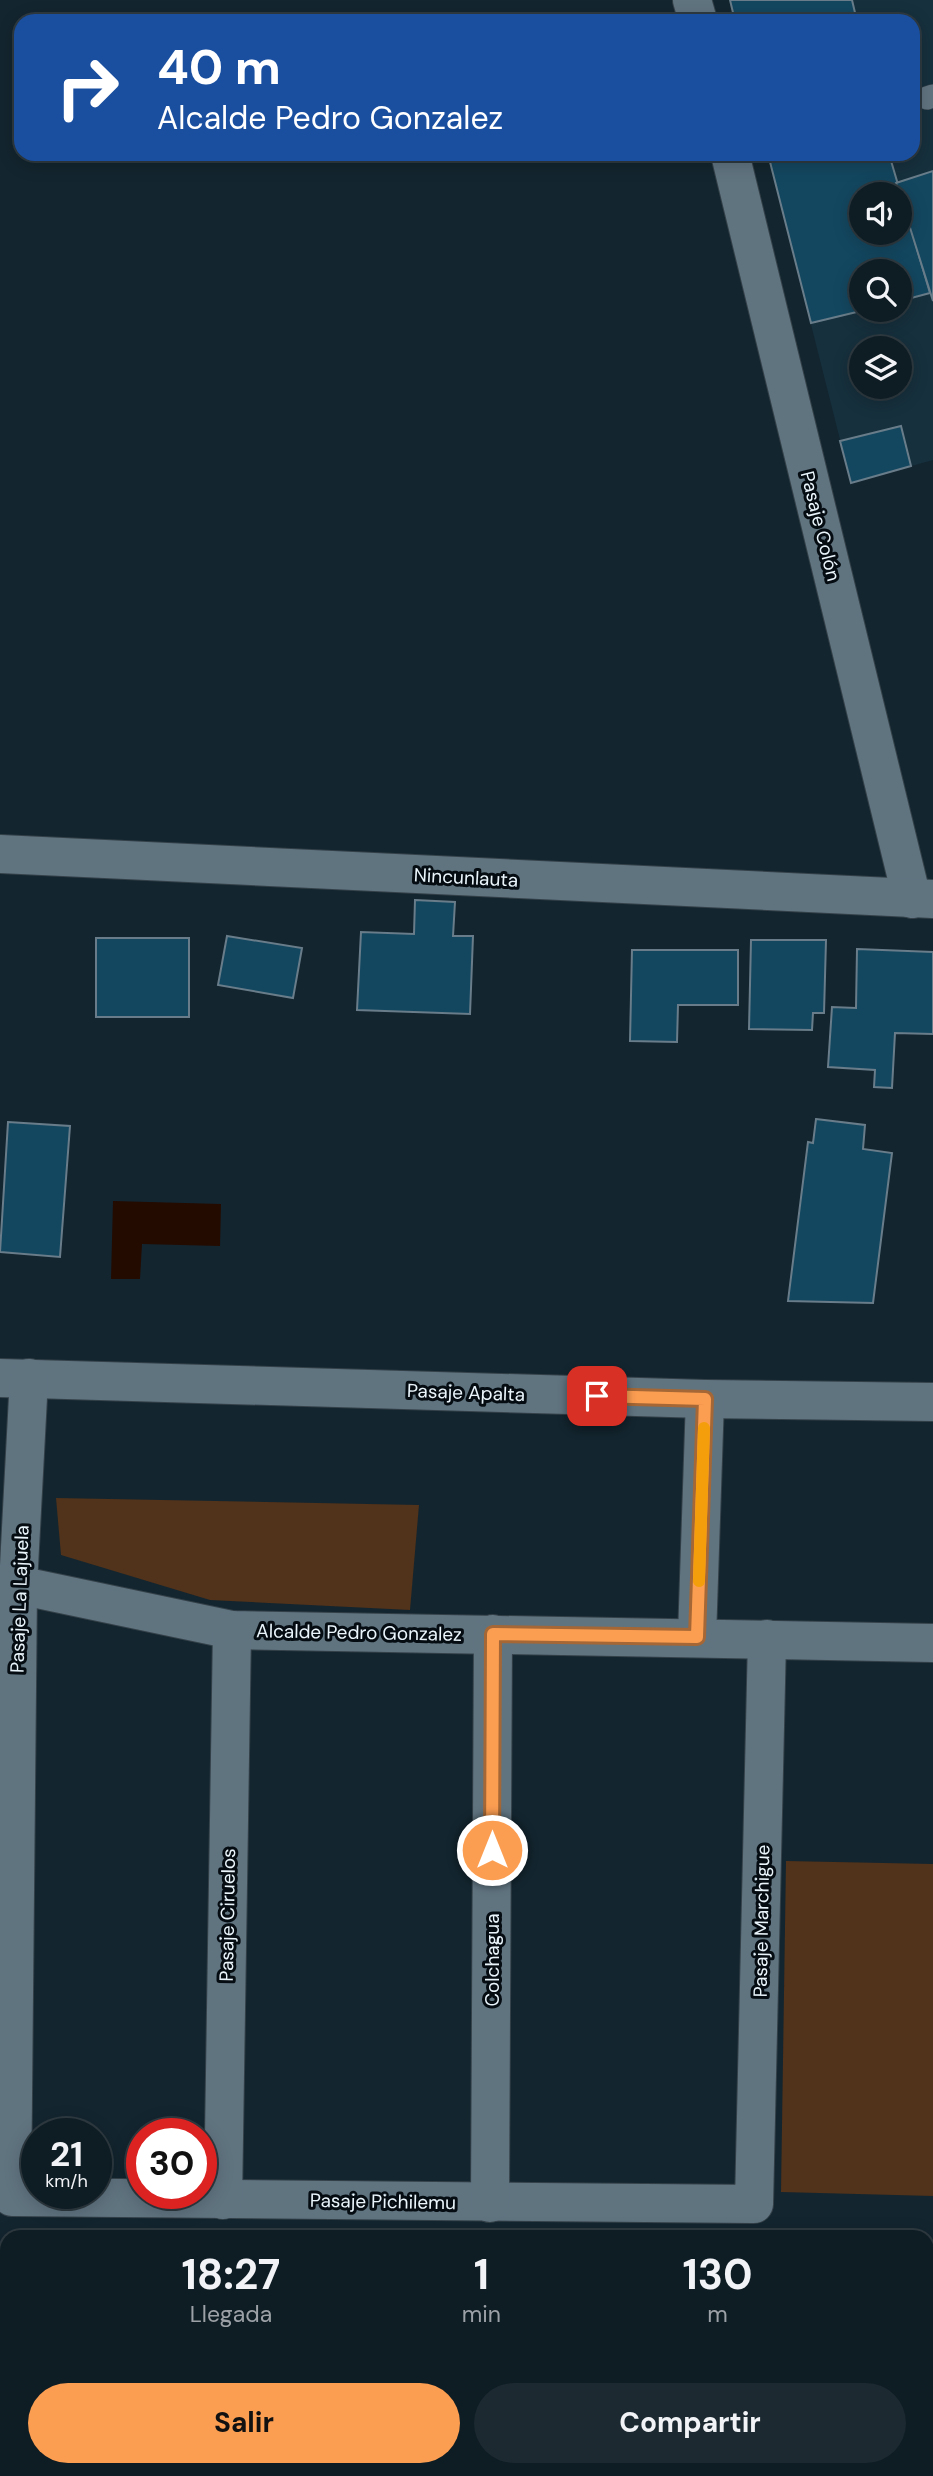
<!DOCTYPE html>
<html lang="es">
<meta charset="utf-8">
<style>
:root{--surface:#0e1c23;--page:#1c2930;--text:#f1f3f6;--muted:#9ba1a6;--line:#2e3a41;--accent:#fc9e52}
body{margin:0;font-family:"DM Sans",sans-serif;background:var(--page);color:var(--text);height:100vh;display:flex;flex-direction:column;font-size:26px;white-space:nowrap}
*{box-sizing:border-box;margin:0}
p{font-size:23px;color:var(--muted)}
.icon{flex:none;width:38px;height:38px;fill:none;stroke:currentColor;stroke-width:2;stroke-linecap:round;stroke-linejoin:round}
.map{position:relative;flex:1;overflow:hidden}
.sheet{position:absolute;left:0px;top:2230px;width:934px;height:247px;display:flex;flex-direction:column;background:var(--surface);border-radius:21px 21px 0 0;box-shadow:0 4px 18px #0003,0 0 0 2px var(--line)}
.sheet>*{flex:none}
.hud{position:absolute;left:14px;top:14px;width:906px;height:147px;border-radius:21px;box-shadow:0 4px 18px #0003,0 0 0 2px var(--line);background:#1a4fa0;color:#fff;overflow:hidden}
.tools{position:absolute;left:849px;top:182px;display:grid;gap:14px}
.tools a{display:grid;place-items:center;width:63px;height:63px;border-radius:50%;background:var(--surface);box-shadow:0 4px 18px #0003,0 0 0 2px var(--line);font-size:35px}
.speed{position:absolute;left:21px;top:2118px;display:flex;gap:14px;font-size:35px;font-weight:700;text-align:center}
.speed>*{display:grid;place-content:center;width:91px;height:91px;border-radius:50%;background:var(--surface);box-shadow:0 4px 18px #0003,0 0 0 2px var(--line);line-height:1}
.speed small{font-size:18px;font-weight:400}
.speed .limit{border:10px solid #d22;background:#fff;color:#111}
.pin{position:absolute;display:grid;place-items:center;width:60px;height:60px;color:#fff;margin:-30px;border-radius:14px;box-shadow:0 4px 10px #0006}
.me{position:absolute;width:77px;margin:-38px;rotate:0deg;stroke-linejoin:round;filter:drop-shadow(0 0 5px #0008)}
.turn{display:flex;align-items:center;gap:24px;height:147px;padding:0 28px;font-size:32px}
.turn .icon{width:91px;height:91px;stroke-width:2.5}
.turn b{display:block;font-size:49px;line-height:60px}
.eta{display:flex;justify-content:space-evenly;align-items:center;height:119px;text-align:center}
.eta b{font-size:42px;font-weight:700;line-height:49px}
.primary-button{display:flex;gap:14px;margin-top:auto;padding:14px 28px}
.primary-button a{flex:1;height:80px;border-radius:42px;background:var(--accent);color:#111;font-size:28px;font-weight:700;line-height:80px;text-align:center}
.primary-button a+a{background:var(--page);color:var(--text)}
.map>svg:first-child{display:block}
.built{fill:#16303d;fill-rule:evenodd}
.green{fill:#51321a}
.water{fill:#240b00}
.building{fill:#134760;stroke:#687d89;stroke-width:2;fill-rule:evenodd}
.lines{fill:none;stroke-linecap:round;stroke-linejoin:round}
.service-casing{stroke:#344149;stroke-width:24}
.minor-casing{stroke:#344149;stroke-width:40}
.service{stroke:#607480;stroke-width:23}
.minor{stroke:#607480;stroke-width:38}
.route-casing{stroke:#a46735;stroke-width:18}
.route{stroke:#fc9e52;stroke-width:12}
.slow{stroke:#f59e0b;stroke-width:12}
.labels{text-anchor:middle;stroke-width:6;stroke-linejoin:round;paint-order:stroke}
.street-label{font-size:19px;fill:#e9f4fb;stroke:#060d12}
</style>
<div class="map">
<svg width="933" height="2476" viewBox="0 0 933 2476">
<rect width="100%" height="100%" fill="#13252f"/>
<path class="built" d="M730,0h203v460l-82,23 -83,-329h146v-133h-179zM861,194h39v39h-39zM861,271h39v39h-39zM861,348h39v39h-39z"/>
<g class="green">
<polygon points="56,1498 419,1505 410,1610 210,1600 61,1555"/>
<polygon points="786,1861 933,1864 933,2196 781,2192"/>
</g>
<polygon class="water" points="113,1201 221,1204 220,1246 142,1244 140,1279 111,1279"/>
<g class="building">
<polygon points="730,0 852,0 857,21 735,21"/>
<path d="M768,154h121l41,139 -30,8v-30h-39v39h4l-54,13zM861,194h39v39h-39z"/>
<polygon points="933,171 933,301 896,183"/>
<polygon points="901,426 911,466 851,483 840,441"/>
<polygon points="415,900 455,902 453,936 473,936 470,1014 357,1010 361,932 414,934"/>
<polygon points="227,936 302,948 293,998 218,985"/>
<rect x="96" y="938" width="93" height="79"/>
<polygon points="751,940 826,940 824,1013 813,1013 812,1030 749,1029"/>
<polygon points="857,949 933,952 933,1034 895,1033 892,1088 874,1087 875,1070 828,1067 832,1007 856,1008"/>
<polygon points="632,950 738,950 738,1005 678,1005 677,1042 630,1041"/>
<polygon points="816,1119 865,1125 863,1149 892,1153 873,1303 788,1301 808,1142 813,1143"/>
<polygon points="8,1122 70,1126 60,1257 0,1252"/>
</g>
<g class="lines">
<g class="service-casing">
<polyline id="service" points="927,98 933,96"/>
</g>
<g class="minor-casing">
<g id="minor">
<polyline points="692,0 698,21"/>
<polyline points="730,154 912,899"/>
<polyline points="0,854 933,899"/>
<polyline points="0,1378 705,1399 933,1402"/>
<polyline points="29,1378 18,1585 12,2197 754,2204 767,1639"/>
<polyline points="0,1584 18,1585 232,1630 933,1643"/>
<polyline points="697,1637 705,1399"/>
<polyline points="223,2200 232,1630"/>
<polyline points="490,2203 493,1634"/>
</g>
</g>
<use href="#service" class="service"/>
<use href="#minor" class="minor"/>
</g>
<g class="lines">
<g class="route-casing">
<polyline id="route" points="492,1850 493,1634 697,1637 705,1399 597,1396"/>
</g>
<use href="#route" class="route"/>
<polyline class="slow" points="699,1581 704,1428"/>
</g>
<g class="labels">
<g class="street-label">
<text transform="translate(821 526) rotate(76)" y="7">Pasaje Colón</text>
<text transform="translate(466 877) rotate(3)" y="7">Nincunlauta</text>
<text transform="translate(466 1392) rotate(2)" y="7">Pasaje Apalta</text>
<text transform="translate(19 1599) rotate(-88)" y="7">Pasaje La Lajuela</text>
<text transform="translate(359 1632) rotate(1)" y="7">Alcalde Pedro Gonzalez</text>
<text transform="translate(227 1915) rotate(-89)" y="7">Pasaje Ciruelos</text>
<text transform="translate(761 1921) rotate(-89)" y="7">Pasaje Marchigue</text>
<text transform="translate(492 1960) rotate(-90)" y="7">Colchagua</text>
<text transform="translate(383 2201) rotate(1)" y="7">Pasaje Pichilemu</text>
</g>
</g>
</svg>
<div class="tools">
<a><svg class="icon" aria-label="sound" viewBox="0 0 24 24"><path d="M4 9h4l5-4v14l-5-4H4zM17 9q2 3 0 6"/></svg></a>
<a><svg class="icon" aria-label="search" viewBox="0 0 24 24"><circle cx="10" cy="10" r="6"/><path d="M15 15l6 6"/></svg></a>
<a><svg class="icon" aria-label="layers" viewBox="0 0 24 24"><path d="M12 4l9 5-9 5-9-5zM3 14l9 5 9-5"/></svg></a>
</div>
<div class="speed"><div>21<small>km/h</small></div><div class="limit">30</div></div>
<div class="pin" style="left:597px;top:1396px;background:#d93025"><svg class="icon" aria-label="arrive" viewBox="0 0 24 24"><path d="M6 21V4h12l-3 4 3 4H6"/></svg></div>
<svg class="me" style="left:492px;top:1850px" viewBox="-20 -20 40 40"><circle r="17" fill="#fc9e52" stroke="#fff" stroke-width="3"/><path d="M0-11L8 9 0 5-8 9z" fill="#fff"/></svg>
<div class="hud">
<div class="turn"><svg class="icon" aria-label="right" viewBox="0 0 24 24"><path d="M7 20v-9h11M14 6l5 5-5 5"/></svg><div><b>40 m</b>Alcalde Pedro Gonzalez</div></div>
</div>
<section class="sheet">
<div class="eta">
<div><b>18:27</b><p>Llegada</p></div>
<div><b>1</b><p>min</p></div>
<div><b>130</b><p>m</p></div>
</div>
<div class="primary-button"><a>Salir</a><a>Compartir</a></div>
</section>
</div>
